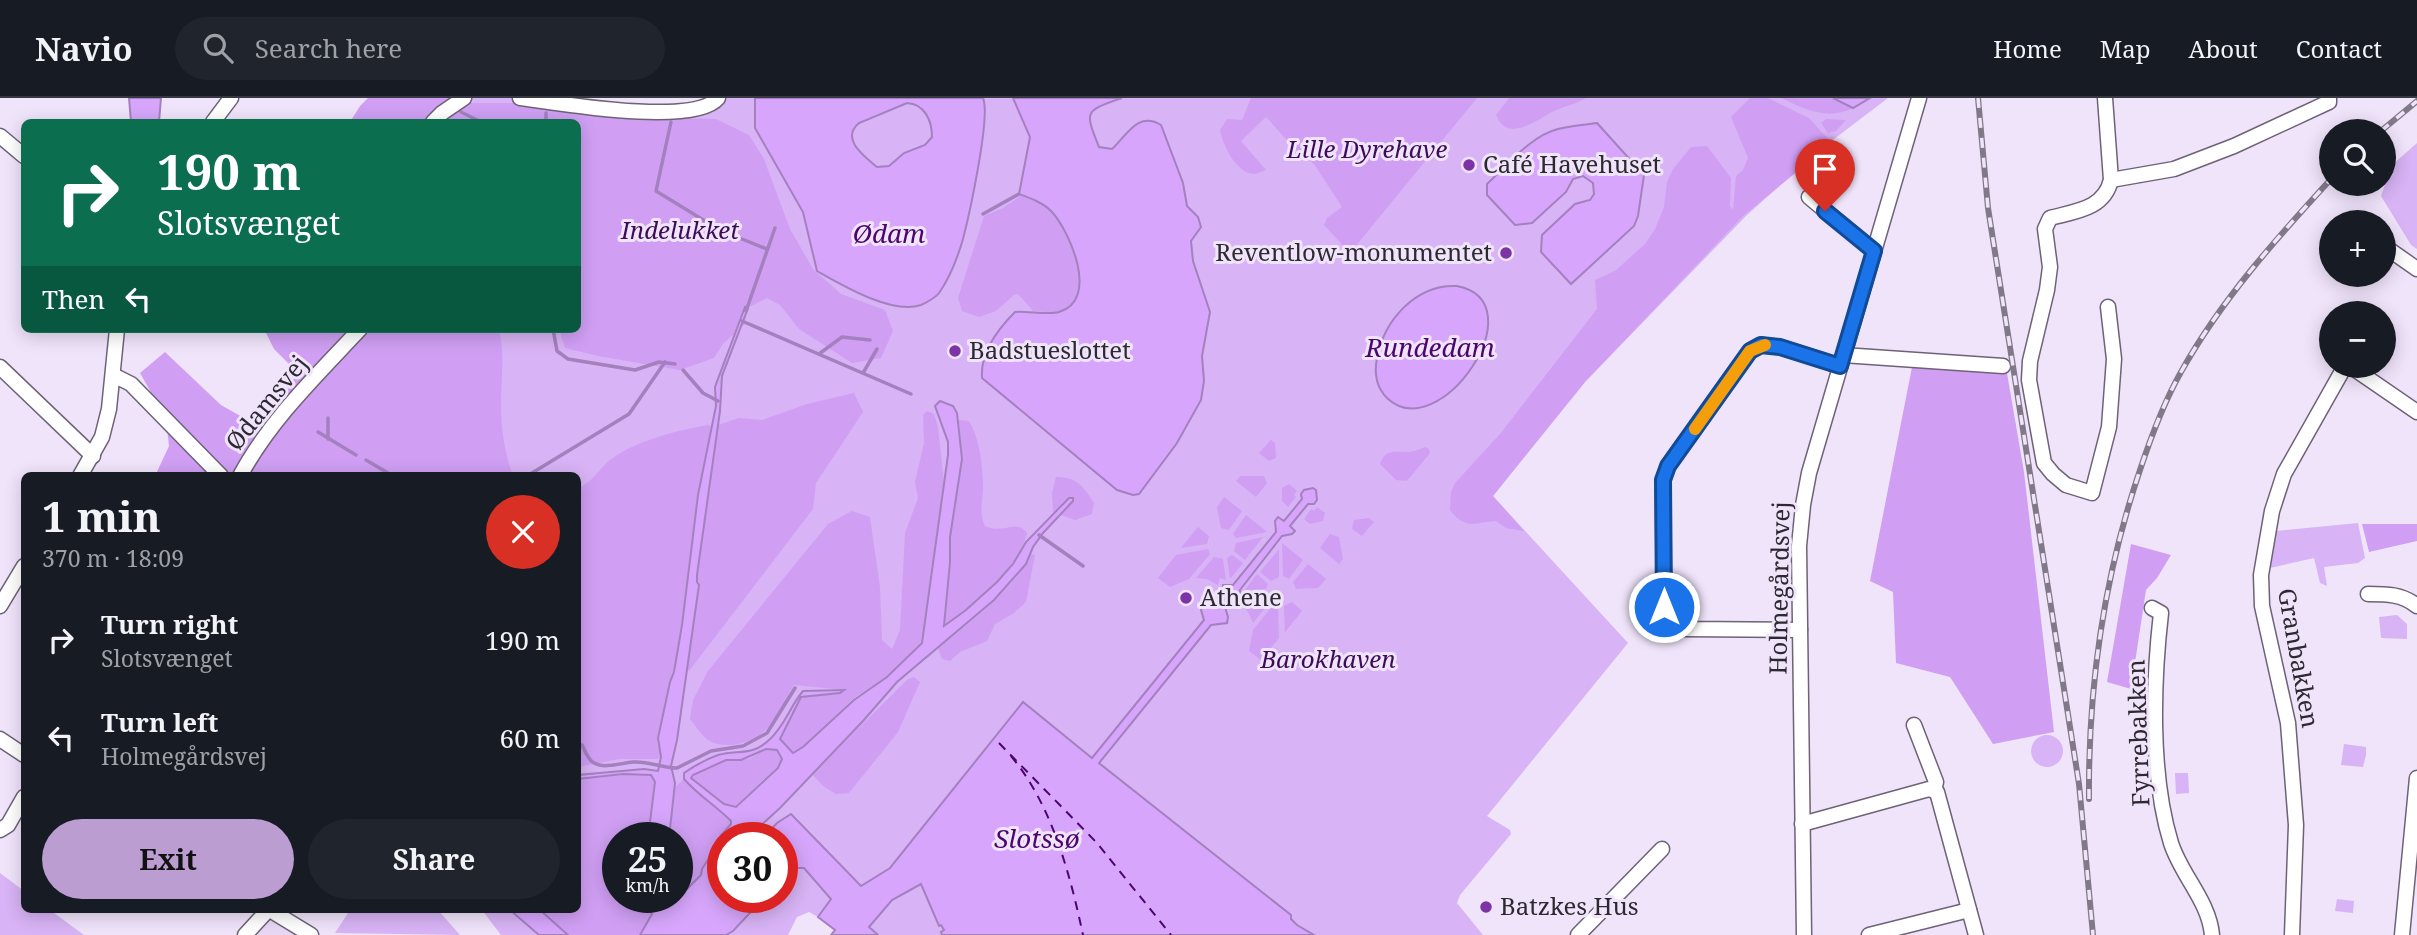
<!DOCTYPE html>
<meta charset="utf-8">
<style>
:root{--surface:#171b24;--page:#20242c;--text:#f1f3f6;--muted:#9ea1a6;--line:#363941;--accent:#bc9dd2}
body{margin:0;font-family:"Noto Serif",serif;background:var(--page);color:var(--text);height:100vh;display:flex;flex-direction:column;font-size:26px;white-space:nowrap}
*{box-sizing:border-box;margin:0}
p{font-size:23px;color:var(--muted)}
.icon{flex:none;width:38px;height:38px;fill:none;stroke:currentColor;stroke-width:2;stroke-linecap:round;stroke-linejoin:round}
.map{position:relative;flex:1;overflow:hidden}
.sheet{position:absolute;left:21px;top:374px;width:560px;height:441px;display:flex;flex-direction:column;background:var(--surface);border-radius:10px;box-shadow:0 4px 18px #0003}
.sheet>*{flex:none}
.banner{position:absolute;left:21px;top:21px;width:560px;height:214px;border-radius:10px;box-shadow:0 4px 18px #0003;background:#0b6e4f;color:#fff;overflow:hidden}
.tools{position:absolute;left:2319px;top:21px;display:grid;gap:14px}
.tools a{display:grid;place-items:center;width:77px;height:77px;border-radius:50%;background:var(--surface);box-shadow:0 4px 18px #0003;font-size:35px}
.speed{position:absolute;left:602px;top:724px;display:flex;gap:14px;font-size:35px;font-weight:700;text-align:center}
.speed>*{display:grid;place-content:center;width:91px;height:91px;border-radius:50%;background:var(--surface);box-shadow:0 4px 18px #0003;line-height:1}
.speed small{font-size:18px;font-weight:400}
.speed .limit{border:10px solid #d22;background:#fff;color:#111}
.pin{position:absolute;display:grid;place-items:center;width:60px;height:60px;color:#fff;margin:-72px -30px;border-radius:50% 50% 50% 0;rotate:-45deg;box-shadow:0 0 7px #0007}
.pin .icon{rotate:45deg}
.me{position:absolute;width:77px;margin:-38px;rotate:0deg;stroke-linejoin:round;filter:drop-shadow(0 0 5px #0008)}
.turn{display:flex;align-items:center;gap:24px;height:147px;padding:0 21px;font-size:32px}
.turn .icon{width:91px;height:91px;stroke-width:2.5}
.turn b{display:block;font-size:49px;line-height:60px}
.then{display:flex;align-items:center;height:66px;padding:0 21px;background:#0003;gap:14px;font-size:26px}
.round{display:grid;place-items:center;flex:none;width:74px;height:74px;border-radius:37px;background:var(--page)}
.overview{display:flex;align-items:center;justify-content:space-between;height:119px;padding:0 21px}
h1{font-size:42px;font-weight:700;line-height:52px}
.action{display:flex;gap:14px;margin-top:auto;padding:14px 21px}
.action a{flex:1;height:80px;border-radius:42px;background:var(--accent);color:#111;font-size:28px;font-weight:700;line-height:80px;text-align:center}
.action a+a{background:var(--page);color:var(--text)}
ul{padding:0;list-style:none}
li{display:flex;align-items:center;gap:21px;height:98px;padding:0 21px}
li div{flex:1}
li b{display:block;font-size:26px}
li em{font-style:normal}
header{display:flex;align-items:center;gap:42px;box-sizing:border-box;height:98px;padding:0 35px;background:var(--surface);border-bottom:2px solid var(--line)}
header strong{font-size:33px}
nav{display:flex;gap:38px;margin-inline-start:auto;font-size:24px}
.search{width:490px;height:63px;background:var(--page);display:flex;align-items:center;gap:18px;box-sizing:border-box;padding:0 24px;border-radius:38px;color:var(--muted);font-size:26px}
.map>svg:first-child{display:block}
.built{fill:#e8d8f5}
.green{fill:#d8b3f5;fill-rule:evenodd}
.forest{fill:#d09ff4}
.water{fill:#d7a6fc;stroke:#a480bf;stroke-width:2;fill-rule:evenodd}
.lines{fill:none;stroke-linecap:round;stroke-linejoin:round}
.stream{stroke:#a480bf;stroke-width:3.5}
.ferry{stroke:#4c056e;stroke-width:2;stroke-dasharray:9 7;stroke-linecap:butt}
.minor-casing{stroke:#6d6276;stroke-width:17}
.minor{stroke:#fff;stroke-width:14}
.rail-casing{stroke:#807987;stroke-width:6}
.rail{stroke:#f0e4fb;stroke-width:3.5;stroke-dasharray:10;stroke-linecap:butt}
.route-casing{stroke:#114b97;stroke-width:18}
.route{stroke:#1a73e8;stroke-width:12}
.slow{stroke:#f59e0b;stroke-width:12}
.poi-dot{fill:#7b33a6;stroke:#f0e4fb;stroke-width:2.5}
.labels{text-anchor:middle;stroke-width:6;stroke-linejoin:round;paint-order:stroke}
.park-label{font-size:24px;font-style:italic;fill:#3d0c58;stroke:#f0e4fb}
.poi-label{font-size:24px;fill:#2d2931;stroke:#f0e4fb;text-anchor:start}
.street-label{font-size:24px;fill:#2d2931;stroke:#f0e4fb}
.water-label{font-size:26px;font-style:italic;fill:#4c056e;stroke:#f0e4fb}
</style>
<header>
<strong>Navio</strong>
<div class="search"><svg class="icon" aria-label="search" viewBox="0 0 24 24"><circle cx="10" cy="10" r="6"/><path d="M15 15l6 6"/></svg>Search here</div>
<nav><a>Home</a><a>Map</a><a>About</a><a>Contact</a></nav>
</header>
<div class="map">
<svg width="2417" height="837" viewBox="0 0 2417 837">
<rect width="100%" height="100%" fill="#f0e4fb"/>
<polygon class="built" points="267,817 298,837 245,837"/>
<g class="green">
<path d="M464,0h56l99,13 76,-7 10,-6h1183l-71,54 -71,64 -161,166 -92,114 135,147 -141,173 23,14 1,4 -51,61 -3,8 26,32h-169l-18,-10 -5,-6v-4l-268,-213 -133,165 -29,20 -84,-64 -14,15h-19l-16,-8 -54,73 -22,11 -12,21h-139l-19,-25h96v-434h-338l120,-147h218v-207h-145zM618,740h59v60h-59z"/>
<polygon points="2417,45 2417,151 2411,147 2381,98 2392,67"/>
<polygon points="2358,425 2365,460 2358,465 2324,469 2327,488 2320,485 2314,460 2270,470 2276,433"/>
<polygon points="2397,517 2407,526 2407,541 2381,540 2379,519"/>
<circle cx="2047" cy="653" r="16"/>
<polygon points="2344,646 2366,649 2366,657 2363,669 2341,667"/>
<polygon points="2175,675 2188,675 2189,695 2176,696"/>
<polygon points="793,769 804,770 831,801 818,819 809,814 797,819 788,837 726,837 733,833 764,800 782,800 782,779"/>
<polygon points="0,775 24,793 24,812 50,812 84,837 0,837"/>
<polygon points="921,785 938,828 941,827 944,832 941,834 942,837 878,837 869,829 892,802"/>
<polygon points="2337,801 2354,803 2353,815 2335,813"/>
<polygon points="350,812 438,812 460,837 335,835"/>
</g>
<g class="forest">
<polygon points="368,0 459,0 468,5 528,5 670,20 716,21 749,37 764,61 790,131 813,171 841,196 885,212 893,233 881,260 852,265 799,231 780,207 767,200 747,210 745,226 723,246 714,260 680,272 598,258 565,250 559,231 578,231 578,24 350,24 360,8"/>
<path d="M1251,0h226l-127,155 -26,-28 3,-7 15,-11 -28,-43 -19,-15 -29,-32 -25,24 25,29c-4,1 -7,3 -11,4 -19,0 -32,-29 -35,-44l7,-11 15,1z"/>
<path d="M1509,0h77c-10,6 -21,8 -32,13 -18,9 -46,33 -58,4z"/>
<path d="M1750,0h18l41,20 23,25 -89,73 -158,166 -92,114 31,35 -18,-3 -10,-7c-21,1 -30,10 -46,-11l1,-18 4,-9 45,-49 97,-125 -2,-29 20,-9 30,-27 10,-15 9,-22 3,-25 6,-13 18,-22 16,-1 24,32 -1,28 3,4 3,-34 7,-6 5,-12 -17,-41z"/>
<path d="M1781,0h52l20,10c-26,13 -48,1 -72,-10z"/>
<polygon points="1826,21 1845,22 1845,23 1836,33 1828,35 1821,25"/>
<path d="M1022,97c9,4 22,8 29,15 20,20 48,88 9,101 -7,3 -19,0 -27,0l-15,-17 -4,1 -18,16 -17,6 -17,-6 -4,-13 26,-82 19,-8z"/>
<path d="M264,231h235c6,26 2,50 2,77 0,24 4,48 12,70h-358l14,-30 -3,-27 -26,-46 25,-21 56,53 37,21 40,-53 -24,-24z"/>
<polygon points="1912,269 2007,275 2024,374 2054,634 1993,646 1950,579 1896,565 1893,494 1870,483"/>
<polygon points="854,295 863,314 816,385 813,411 689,573 687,571 699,488 697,477 718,327 739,320 762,322 807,306"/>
<path d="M927,313l7,3 4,13 6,56 -21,157 -36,37 -33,21 -51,49 -9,5 -14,-13 21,-42 43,-7 -50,-5c-8,12 -13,26 -22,38 -13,18 -45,29 -64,17 -7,-5 -13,-15 -18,-21l3,-19 15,-29 120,-147 24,-13 18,6 10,70 2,53 10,9 8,-19 5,-97 13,-35 -3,-16 9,-39 -1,-28z"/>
<path d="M959,322l10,1c10,16 13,41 14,60 1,16 -5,30 2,45 20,9 30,-8 42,7 -5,29 -57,82 -83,93l6,-64v-27l12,-76z"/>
<path d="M709,327l2,2 -13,68 -5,51 -19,126 -4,10 -12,56 3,19 -4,2h-38l-41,8v-279c15,-6 20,-18 32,-28 22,-18 71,-31 99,-35z"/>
<polygon points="1271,342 1275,345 1276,360 1269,363 1259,355"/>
<path d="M1425,349l4,2 1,4 -23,28 -11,-1 -16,-16c5,-15 14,-12 28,-12 6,0 12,-3 17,-5z"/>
<polygon points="1240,378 1264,378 1267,385 1256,399 1236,383"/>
<path d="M1056,379c21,0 27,9 38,26l-2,11 -17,6 -22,-8 -1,-19z"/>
<polygon points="1289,386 1297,393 1294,397 1296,399 1288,409 1282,403 1282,390"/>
<polygon points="1224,399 1242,413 1229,432 1221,430 1217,409"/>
<polygon points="1317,409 1325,415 1323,423 1310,426 1304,421 1311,411 1314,413"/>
<polygon points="1246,417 1267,434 1236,440 1233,436"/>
<polygon points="1369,420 1374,424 1362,438 1352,431 1354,422"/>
<polygon points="2362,426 2417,426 2417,443 2369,454"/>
<polygon points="1198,429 1209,438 1207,446 1181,450"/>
<polygon points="1330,436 1339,439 1343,461 1339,466 1320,450"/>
<polygon points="1263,439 1245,462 1234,453 1236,445"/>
<polygon points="1282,445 1303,462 1289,481 1283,478"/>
<polygon points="2131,446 2171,457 2157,480 2146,492 2131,591 2107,584"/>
<polygon points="1208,451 1210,456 1189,481 1170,489 1158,480 1176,457"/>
<polygon points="1279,451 1279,479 1271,483 1260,474"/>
<path d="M1030,456l5,1 -9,47 -12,11 -19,11 -8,17 -27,11 -10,9 -8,-2 -4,-11c27,-22 79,-61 92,-94z"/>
<polygon points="1232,457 1243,465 1230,481 1227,460"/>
<polygon points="1214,459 1223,461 1226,482 1220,480 1218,487 1207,481 1196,480"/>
<polygon points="1308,466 1326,481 1318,490 1296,491 1293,484"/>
<polygon points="1257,476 1268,486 1266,491 1245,492"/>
<polygon points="1266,496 1270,504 1253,525 1249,516 1242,505 1247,502 1245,497"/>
<polygon points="1292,504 1302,513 1285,534 1284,508"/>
<polygon points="1273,507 1278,508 1279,540 1261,562 1249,553 1253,532"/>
<polygon points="914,579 920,584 898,634 849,695 836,696 823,688 812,676 908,581"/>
<polygon points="766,651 777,652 782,661 778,670 736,709 724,706 691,680 693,677 726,662 749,661"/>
<polygon points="645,675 651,677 655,684 648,740 618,740 618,800 644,800 644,805 652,816 640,837 568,837 540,812 578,812 578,681"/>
<path d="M684,681c14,16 32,27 47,42v3l-14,16 -2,9 -13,20 -1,6 -27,28 -5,-5h8v-60h-8l4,-49z"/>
</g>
<g class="water">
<polygon points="129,0 161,0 159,24 131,24"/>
<path d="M755,0h228c8,18 -14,118 -20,141 -5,17 -14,40 -24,54 -3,4 -13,10 -18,12 -29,10 -79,-20 -104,-34l-14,-59 -48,-84zM907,5c18,1 25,18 25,34l-7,8 -21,8 -15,13 -12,1c-13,-11 -37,-28 -18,-44z"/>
<path d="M1013,0h109c-37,13 -38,12 -23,49l13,2c15,-14 26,-38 49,-24l22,58 4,23 11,11 3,10 -10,14 2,20 17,51 -8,44 2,25 -3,19 -24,43 -38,51 -6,1 -16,-5 -135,-112c-2,-26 16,-49 33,-66 12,-1 34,3 44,0 41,-12 11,-80 -7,-100 -8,-9 -22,-14 -33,-18l11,-57z"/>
<polygon points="1833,0 1870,0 1853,10"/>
<path d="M1597,25l47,52 -6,41 -4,10 -63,58 -30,-32 1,-17 33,-31 15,-4 4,-6 -1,-11 -10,-7 -10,3 -7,13 -34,31 -17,2 -28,-30v-11c20,-18 43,-48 71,-55 12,-3 26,-4 39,-6z"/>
<path d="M1457,188c82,16 -18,162 -70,112 -11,-11 -13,-25 -10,-40 7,-37 38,-74 80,-72z"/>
<polygon points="745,209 748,210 722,278 720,313 697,477 697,484 699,487 677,642 671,668 675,685 669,740 648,740 655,684 651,677 623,676 578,681 578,677 644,671 658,673 661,659 658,640 670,584 674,574 682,527 698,397 716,308 715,289"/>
<path d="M940,303l13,5 4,7 5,46 -12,78v25l-6,64 22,-16 31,-28 16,-18 13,-22 43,-44h4v3l-30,32 -10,14 -7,17 -32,36 -97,82 -34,39 -83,87 -33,30h-24v60h41l-31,33 -7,4h-86l12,-21 -8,-11v-5h25l5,4 27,-27 1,-6 13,-20 2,-9 14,-16v-3c-15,-15 -33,-26 -47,-42v-6c10,-7 23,-14 34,-18 19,-6 33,2 51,-15 16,-14 21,-34 34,-49l41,-1 -4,3 -39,4 -21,42 13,14 10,-6 51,-47 33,-23 35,-34 26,-188v-13l-13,-36zM766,651l11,1 5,9 -4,9 -42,39 -12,-3 -33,-26 2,-3 33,-15h15z"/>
<polygon points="1313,390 1316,392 1317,402 1314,406 1308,406 1290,428 1295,433 1292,436 1282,438 1240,492 1241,501 1230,502 1225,509 1228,519 1227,525 1211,527 1099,665 1291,817 1291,821 1297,827 1314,837 942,837 941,834 944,832 941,827 939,828 921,786 892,802 869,829 878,837 831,837 835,832 818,819 831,801 804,770 793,770 782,779 782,740 763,740 777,725 791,716 861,788 890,770 1023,604 1092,660 1204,522 1201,512 1203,505 1219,504 1224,497 1223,487 1233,487 1276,434 1275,423 1278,419 1284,423 1302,401 1301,396 1304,392"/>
<polygon points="510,812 540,812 568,837 539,837"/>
</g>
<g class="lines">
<g class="stream">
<polyline points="461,14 481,24"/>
<polyline points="546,24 546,15"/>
<polyline points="671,24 656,93 723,134"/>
<polyline points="983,116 1019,96"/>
<polyline points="732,137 767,151"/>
<polyline points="746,213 775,130"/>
<polyline points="742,223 911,296"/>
<polyline points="553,231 557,253 568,261 635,272 659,264 675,266"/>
<polyline points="819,256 842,239 870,242"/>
<polyline points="683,272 703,295 718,303"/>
<polyline points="863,275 877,251"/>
<polyline points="328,320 328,341"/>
<polyline points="318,334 356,357"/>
<polyline points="366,362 393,378"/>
<polyline points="527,378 629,316 665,264"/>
<polyline points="1039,437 1083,468"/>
<path d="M582,647c3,6 6,15 12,18 11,6 27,0 39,-1 17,-1 28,6 44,6l34,-17 32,-5 24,-13 28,-45"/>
</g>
<g class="ferry">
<polyline points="999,645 1097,745 1171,837"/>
<path d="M1011,658c41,49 59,118 72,179"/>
</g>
<g class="minor-casing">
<g id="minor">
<path d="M520,0c38,5 174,29 198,0"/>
<path d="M2105,0l6,82c-7,29 -35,31 -61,38l-5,11 5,38 -3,23 -17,71 -1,19 15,83 9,11 13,11 26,8 17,-66 5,-68 -6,-52"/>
<polyline points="213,24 231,0"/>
<polyline points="433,24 442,15 464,0"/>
<polyline points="0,38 24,58"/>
<polyline points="2111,82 2174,71 2234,48 2329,4 2329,0"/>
<polyline points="1809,99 1874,153"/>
<polyline points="2384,148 2417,171"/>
<polyline points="1843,257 2003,268"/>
<polyline points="2350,268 2417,314"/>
<polyline points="0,269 93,358"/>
<polyline points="113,277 131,286 221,378"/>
<polyline points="80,378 102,339 109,311 117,231"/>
<path d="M240,378c30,-56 77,-101 120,-147"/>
<path d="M2368,496c19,0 34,0 49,12"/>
<polyline points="0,508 24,468"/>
<path d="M2152,510l9,5c-8,70 -11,162 10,230 10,32 38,58 41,92"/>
<polyline points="1800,532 1684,531 1674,529 1664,509 1663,382 1668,368 1750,253 1761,247 1780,249 1840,268"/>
<polyline points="1914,627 1936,684 1934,692"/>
<polyline points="0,641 24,657"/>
<polyline points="1802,726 1929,691 1937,694 1976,837"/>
<polyline points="0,732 8,727 24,699"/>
<polyline points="270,812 311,837"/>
<polyline points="245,837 268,812"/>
<polyline points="1578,837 1662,751"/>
<polyline points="1804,837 1799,448 1803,407 1809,375 1919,0"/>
<polyline points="1869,837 1969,812"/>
<polyline points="2292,837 2296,727 2288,625 2262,508 2261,477 2272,413 2284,376 2345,268"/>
<polyline points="2402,837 2417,680"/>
</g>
</g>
<use href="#minor" class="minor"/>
<g class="rail-casing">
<g id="rail">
<polyline points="1978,0 1988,110 2079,686 2093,837"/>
<polyline points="2381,33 2417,3"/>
<path d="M2089,701c-1,-112 15,-223 51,-329 11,-33 24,-68 41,-98 40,-72 95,-133 150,-193"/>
</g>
</g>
<use href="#rail" class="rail"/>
</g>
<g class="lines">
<g class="route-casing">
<polyline id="route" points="1664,509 1663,382 1668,368 1750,253 1761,247 1780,249 1840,268 1874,153 1825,113"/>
</g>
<use href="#route" class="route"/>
<polyline class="slow" points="1695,331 1750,253 1765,247"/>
</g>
<g class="poi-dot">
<circle cx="1469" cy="67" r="7"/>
<circle cx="1506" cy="155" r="7"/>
<circle cx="955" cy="253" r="7"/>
<circle cx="1186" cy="500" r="7"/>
<circle cx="1486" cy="809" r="7"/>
</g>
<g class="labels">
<g class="park-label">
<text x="1367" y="60">Lille Dyrehave</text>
<text x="680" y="141">Indelukket</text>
<text x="1328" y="570">Barokhaven</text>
</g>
<g class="poi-label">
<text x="1483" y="75">Café Havehuset</text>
<text x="1492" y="163" text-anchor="end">Reventlow-monumentet</text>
<text x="969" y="261">Badstueslottet</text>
<text x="1200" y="508">Athene</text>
<text x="1500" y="817">Batzkes Hus</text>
</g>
<g class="street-label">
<text transform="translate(267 305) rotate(-51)" y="8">Ødamsvej</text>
<text transform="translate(1780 490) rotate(-89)" y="8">Holmegårdsvej</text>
<text transform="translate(2298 560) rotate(80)" y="8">Granbakken</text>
<text transform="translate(2139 635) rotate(-92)" y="8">Fyrrebakken</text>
</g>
<g class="water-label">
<text x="889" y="145">Ødam</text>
<text x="1430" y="259">Rundedam</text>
<text x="1037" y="750">Slotssø</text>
</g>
</g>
</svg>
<div class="tools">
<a><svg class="icon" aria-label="search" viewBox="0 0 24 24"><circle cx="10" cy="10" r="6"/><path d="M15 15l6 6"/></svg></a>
<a>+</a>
<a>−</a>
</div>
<div class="speed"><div>25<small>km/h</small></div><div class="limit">30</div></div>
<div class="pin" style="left:1825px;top:113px;background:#d93025"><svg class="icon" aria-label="arrive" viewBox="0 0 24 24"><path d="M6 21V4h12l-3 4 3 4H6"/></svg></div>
<svg class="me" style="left:1664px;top:509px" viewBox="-20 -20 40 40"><circle r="17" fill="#1a73e8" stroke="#fff" stroke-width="3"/><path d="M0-11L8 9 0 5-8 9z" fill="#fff"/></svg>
<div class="banner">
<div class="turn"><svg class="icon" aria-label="right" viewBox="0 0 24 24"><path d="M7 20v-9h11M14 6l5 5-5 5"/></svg><div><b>190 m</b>Slotsvænget</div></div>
<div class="then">Then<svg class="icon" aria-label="left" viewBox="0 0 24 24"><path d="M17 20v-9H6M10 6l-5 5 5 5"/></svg></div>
</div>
<section class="sheet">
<div class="overview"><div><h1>1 min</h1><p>370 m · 18:09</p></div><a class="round" style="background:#d93025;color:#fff"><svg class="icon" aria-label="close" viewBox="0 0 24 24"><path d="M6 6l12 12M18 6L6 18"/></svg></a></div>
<ul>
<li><svg class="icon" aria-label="right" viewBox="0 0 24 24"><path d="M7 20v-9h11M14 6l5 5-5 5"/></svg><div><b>Turn right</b><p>Slotsvænget</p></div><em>190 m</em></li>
<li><svg class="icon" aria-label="left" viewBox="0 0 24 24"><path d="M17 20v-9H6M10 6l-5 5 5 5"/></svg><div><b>Turn left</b><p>Holmegårdsvej</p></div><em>60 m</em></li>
</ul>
<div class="action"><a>Exit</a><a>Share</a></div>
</section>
</div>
